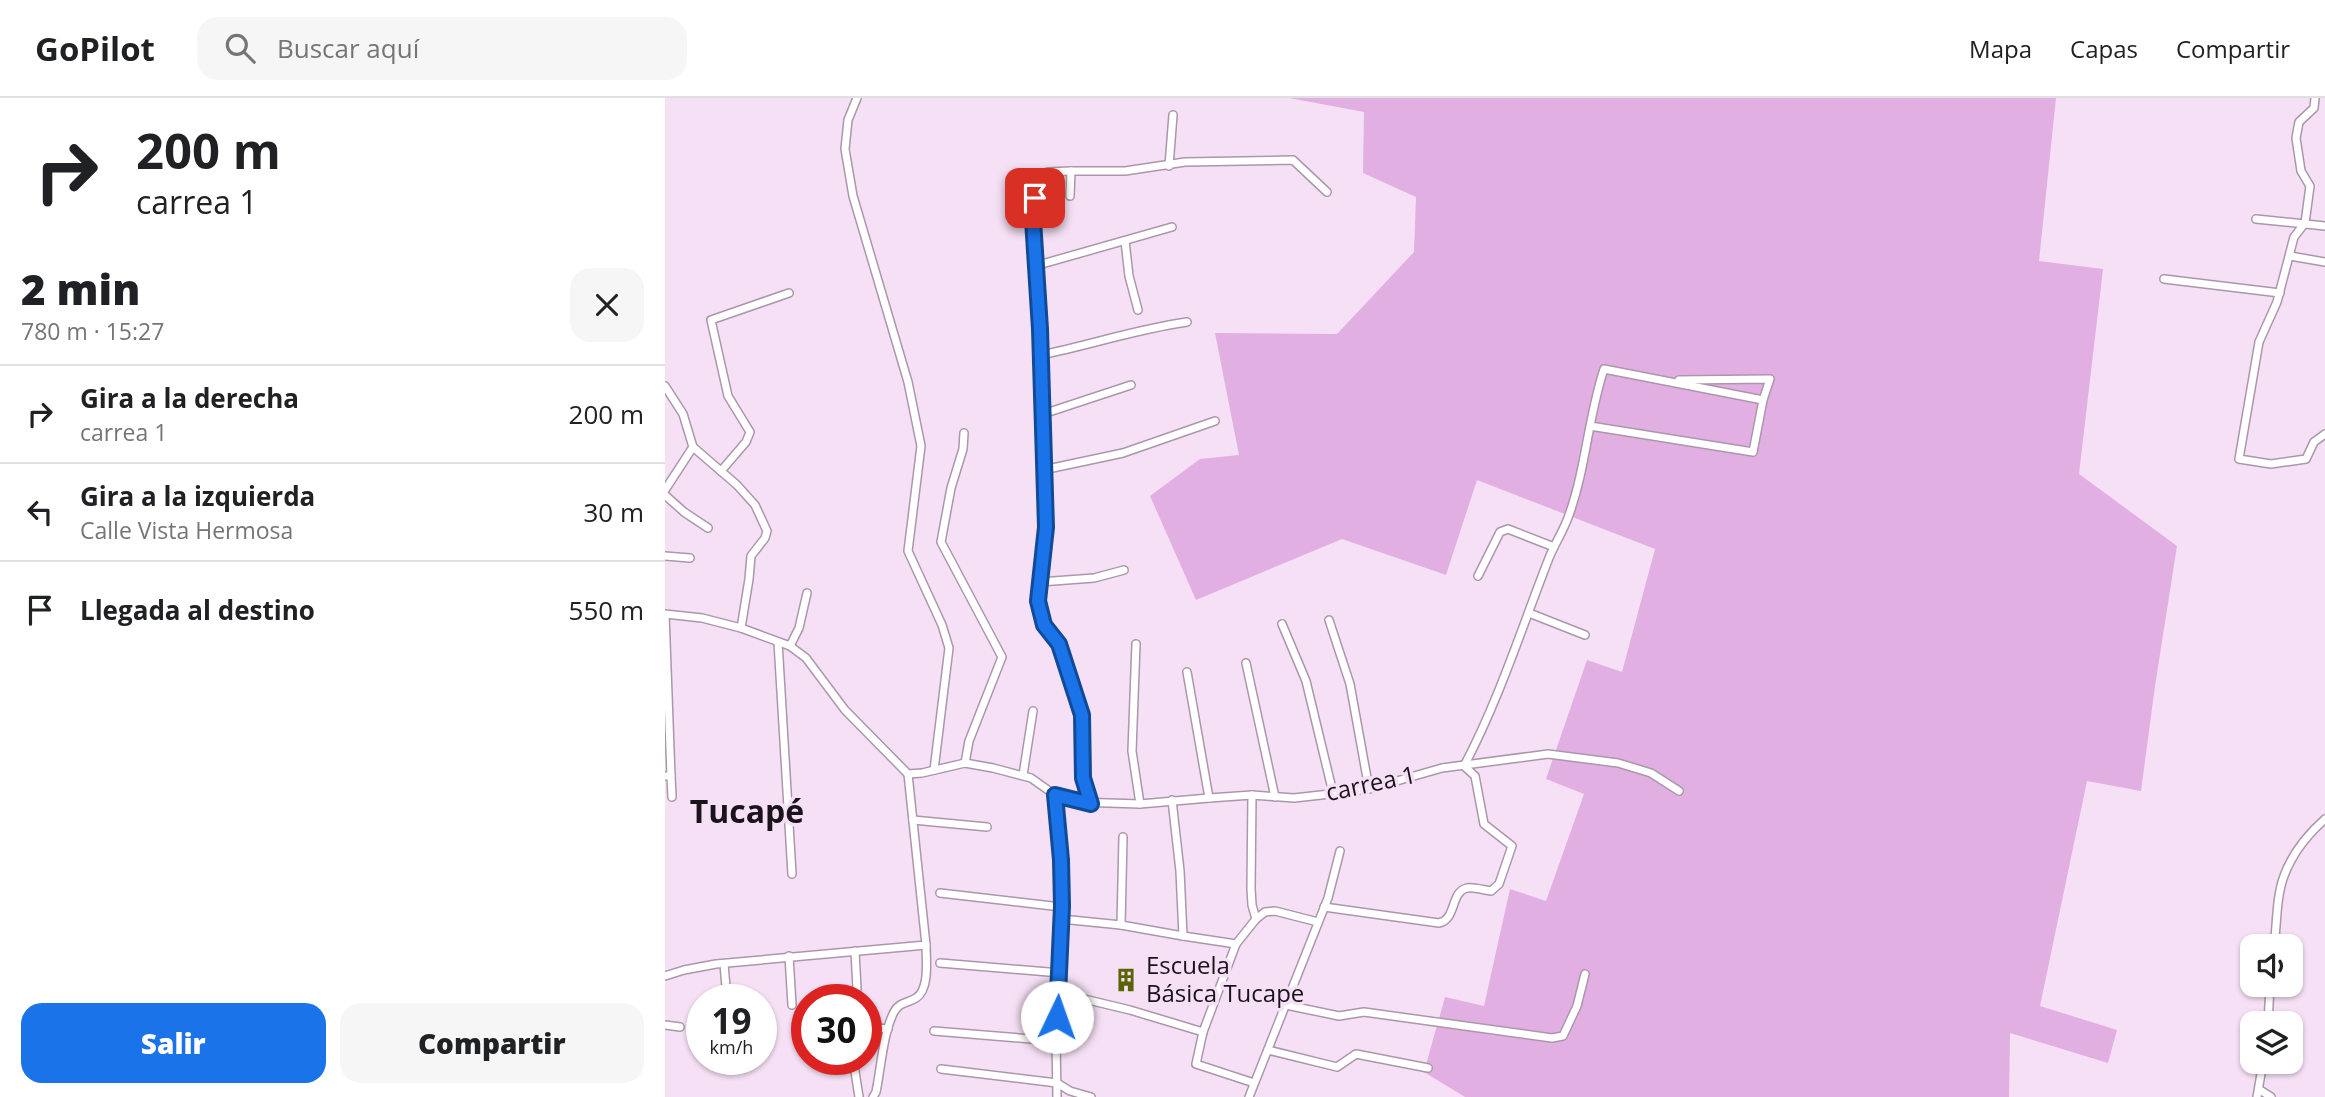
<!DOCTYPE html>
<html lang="es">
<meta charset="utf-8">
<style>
:root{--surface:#fff;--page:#f6f6f6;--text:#202124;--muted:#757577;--line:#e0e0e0;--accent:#1a73e8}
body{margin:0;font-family:"Open Sans",sans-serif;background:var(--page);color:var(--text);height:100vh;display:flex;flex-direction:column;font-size:26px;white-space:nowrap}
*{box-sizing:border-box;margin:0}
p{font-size:23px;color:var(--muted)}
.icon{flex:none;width:38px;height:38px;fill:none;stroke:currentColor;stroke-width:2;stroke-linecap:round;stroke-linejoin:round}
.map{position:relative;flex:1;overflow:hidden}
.drawer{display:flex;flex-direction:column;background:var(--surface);width:665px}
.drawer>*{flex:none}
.hud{background:#fff;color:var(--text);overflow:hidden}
.tools{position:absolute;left:1575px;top:836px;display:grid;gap:14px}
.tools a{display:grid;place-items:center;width:63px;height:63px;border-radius:14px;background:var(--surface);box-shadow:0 2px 5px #0004;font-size:35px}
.speed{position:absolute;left:21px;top:886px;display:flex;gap:14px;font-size:35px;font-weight:700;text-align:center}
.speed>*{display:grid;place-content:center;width:91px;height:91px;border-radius:50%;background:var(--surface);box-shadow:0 2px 5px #0004;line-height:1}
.speed small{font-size:18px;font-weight:400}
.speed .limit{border:10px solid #d22;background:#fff;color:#111}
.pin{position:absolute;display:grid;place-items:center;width:60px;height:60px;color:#fff;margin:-30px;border-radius:14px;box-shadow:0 4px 10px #0006}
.me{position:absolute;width:77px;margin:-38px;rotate:3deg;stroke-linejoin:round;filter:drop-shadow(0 0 5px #0008)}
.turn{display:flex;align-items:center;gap:24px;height:147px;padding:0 21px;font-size:32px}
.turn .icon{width:91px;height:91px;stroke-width:2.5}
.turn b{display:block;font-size:49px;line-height:60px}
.round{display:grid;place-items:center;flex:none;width:74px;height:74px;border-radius:21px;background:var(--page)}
.overview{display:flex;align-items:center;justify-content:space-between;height:119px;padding:0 21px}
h1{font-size:42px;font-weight:800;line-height:52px}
.primary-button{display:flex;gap:14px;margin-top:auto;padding:14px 21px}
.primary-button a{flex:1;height:80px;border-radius:21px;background:var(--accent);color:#fff;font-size:28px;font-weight:800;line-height:80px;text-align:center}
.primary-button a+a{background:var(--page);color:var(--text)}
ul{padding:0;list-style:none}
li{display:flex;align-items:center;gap:21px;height:98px;padding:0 21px;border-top:2px solid var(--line)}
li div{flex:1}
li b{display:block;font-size:26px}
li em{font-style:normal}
header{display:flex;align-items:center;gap:42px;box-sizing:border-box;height:98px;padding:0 35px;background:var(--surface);border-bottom:2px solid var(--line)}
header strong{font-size:33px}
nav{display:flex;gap:38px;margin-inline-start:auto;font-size:24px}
.search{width:490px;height:63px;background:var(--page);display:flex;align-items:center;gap:18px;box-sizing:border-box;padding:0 24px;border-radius:21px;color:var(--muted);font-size:26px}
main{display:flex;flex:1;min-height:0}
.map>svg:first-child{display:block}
.green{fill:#e2afe2}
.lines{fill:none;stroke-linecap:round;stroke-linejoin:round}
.street-casing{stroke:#ab97ab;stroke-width:10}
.street{stroke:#fff;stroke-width:7}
.route-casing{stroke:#114b97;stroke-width:18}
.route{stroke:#1a73e8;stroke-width:12}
.labels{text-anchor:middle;stroke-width:7;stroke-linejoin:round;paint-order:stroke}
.street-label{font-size:24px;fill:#1b131b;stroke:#f6e0f5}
.poi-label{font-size:24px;fill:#1b131b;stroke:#f6e0f5;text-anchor:start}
.district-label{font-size:32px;font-weight:bold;fill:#1b131b;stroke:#f6e0f5}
</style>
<header>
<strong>GoPilot</strong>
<div class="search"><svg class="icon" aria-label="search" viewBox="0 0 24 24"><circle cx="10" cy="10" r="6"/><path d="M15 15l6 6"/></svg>Buscar aquí</div>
<nav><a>Mapa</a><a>Capas</a><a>Compartir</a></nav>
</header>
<main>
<section class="drawer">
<div class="hud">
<div class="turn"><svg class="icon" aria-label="right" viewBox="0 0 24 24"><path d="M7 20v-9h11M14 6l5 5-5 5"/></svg><div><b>200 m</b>carrea 1</div></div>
</div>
<div class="overview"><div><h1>2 min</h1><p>780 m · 15:27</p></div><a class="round"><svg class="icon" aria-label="close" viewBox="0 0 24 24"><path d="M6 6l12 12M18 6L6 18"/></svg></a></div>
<ul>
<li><svg class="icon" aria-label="right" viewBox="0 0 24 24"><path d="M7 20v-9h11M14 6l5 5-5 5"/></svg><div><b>Gira a la derecha</b><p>carrea 1</p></div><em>200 m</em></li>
<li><svg class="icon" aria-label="left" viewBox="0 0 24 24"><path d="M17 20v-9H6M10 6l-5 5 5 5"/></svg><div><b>Gira a la izquierda</b><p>Calle Vista Hermosa</p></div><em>30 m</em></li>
<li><svg class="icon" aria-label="arrive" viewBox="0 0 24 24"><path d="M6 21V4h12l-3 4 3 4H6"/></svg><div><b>Llegada al destino</b></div><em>550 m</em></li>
</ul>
<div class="primary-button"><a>Salir</a><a>Compartir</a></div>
</section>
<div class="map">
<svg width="1660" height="999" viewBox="0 0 1660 999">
<rect width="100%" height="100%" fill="#f6e0f5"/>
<polygon class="green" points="624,0 1391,0 1374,163 1438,171 1414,376 1512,448 1490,588 1476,693 1422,683 1375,908 1452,932 1443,965 1345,935 1344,999 800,999 759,974 780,899 819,908 845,791 881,803 919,696 881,681 922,562 957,574 990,451 812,382 781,477 677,441 531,502 485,398 535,361 574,357 550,235 672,236 749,154 751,99 698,75 699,14"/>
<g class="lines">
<g class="street-casing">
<g id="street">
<polyline points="192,0 183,22 180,51 188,98 243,284 256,348 243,453 277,527 284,550 269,672"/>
<polyline points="1650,0 1649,10 1634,24 1631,40 1636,73 1645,88 1640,125 1629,139 1612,204 1594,244 1574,361 1606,366 1641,361 1649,344 1660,336"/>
<polyline points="504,68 508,17"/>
<polyline points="405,98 406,73"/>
<polyline points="1591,121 1660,128"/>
<polyline points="460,143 464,178 473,212"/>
<polyline points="1625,158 1660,164"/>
<polyline points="370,168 507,129"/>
<polyline points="1499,181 1615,195"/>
<path d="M376,257c49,-10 96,-26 146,-33"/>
<polyline points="1014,282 1105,281 1098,302"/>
<polyline points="0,288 18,316 28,349 72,387 90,407 102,433 100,440 86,458 84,481 76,530"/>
<polyline points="378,316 466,287"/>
<polyline points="299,335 298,351 286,390 276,444 337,559 304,643 300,665"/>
<polyline points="378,372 458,355 550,323"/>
<polyline points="56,373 81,344 85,334 63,298 46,222 124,195"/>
<polyline points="0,392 28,349"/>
<polyline points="0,397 19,414 43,430"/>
<polyline points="0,458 25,460"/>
<polyline points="813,478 835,434 843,431 889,449"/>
<polyline points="375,484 429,480 459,472"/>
<polyline points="864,515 920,537"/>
<polyline points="664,522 685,586 704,691"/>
<polyline points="617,526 641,583 668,695"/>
<polyline points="113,544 127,776"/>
<polyline points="471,546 467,653 475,706"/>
<polyline points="125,548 134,530 142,495"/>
<polyline points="581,565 610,699"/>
<polyline points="522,574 544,700"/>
<polyline points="358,677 368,613"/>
<polyline points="0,678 6,678 0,516 37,520 76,530 125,548 141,560 180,612 243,676 257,675 300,665 328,670 366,680 390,697 412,704 475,706 544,700 587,697 629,700 665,696 704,691 777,670 883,656 953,665 986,675 1014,693"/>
<polyline points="6,678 7,699"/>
<polyline points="390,697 396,762 396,809 391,943 392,999"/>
<polyline points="587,697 586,790 587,807 591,821 571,846 538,934 531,966 589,985"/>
<polyline points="507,702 515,773 518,838 571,846"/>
<polyline points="426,706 418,680 417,617 394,546 379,527 373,503 381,429 375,231 368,122 372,78 383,74 406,73 460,73 520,64 628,62 662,94"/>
<polyline points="248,722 322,729"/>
<polyline points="275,795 396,809"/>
<path d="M659,809l115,16c18,-4 11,-31 28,-35 6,-1 17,2 24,3l8,-7 13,-38 -28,-22 -9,-48 -11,-10c35,-66 58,-139 85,-208 6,-15 15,-28 20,-43 17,-47 19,-98 35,-146l159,31 -10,52 -163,-26"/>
<polyline points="396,821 456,827 458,739"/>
<polyline points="591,821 600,814 610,813 653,824"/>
<polyline points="456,827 518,838"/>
<path d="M1609,849c3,-22 2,-50 10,-71 8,-22 24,-42 41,-57"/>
<polyline points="190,853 192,891"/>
<polyline points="124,858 127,907"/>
<polyline points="275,865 395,875"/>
<polyline points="59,866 62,901"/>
<polyline points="0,878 19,872 51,866 261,847 243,676"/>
<polyline points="394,895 465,912 538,934"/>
<polyline points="621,907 674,918 699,914 887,940 898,938 912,908 920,876"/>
<polyline points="36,912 37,911"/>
<polyline points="1603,926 1605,887"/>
<polyline points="0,927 15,929"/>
<polyline points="201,929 223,931"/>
<polyline points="269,933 391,943"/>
<polyline points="603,952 672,969 691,956 763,970"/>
<polyline points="188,961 194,999"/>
<polyline points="276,971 392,985 405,993 426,999"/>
<polyline points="1595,992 1606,999"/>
<path d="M208,999l3,-5c5,-24 7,-59 18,-80 5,-10 14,-9 22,-14 14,-9 10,-39 10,-53"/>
<polyline points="584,999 663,800 675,753"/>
<polyline points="1592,999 1598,964"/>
</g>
</g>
<use href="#street" class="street"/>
</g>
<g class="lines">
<g class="route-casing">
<polyline id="route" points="370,100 368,122 375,231 381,429 373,503 379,527 394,546 417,617 418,680 426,706 390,697 396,762 397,808 392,919"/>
</g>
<use href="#route" class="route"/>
</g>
<defs>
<g id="building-bare" transform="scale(1.89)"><path d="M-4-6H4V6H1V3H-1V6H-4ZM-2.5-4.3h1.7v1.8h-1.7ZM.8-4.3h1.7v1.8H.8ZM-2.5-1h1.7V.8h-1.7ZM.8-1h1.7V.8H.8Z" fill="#5a6404" stroke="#f6e0f5" stroke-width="2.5" paint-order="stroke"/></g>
</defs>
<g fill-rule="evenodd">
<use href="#building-bare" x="461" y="882"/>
</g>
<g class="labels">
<g class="street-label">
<text transform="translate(706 686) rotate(-12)" y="8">carrea 1</text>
</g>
<g class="poi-label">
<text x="481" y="876">Escuela<tspan x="481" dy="28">Básica Tucape</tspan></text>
</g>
<g class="district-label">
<text x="82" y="725">Tucapé</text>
</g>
</g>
</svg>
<div class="tools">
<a><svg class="icon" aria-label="sound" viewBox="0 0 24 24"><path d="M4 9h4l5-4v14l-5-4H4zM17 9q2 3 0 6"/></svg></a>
<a><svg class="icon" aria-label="layers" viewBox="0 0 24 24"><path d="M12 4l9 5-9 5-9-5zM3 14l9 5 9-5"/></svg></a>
</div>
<div class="speed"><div>19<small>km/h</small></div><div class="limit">30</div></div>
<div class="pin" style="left:370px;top:100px;background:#d93025"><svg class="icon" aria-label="arrive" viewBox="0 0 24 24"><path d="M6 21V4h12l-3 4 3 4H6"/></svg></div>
<svg class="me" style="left:392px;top:919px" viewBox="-20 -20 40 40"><circle r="19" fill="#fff"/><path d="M0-13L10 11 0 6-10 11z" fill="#1a73e8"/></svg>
</div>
</main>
